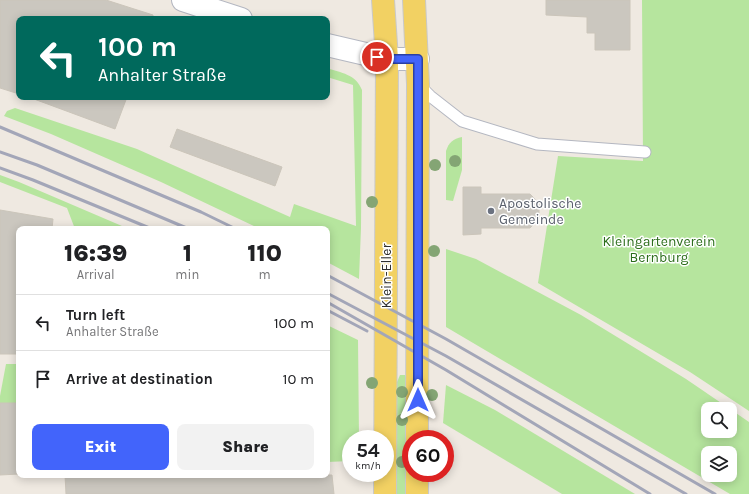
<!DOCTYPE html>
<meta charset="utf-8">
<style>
:root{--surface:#fff;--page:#f2f2f2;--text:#202124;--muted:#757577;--line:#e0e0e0;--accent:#4264fb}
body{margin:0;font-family:Karla,sans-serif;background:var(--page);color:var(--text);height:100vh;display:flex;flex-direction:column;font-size:15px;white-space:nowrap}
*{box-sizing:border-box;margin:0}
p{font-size:13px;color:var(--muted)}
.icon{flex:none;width:22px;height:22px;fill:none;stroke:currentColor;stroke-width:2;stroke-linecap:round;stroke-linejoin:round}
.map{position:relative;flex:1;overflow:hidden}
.panel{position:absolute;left:16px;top:226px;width:314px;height:252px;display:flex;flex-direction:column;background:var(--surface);border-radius:8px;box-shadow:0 2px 10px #0003}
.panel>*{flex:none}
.banner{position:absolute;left:16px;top:16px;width:314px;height:84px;border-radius:8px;box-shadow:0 2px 10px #0003;background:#00695c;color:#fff;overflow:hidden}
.buttons{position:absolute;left:701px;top:402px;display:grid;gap:8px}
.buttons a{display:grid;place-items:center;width:36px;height:36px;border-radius:8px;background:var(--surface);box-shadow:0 2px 10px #0003;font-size:20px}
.speed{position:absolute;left:342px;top:430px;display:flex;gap:8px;font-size:20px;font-weight:700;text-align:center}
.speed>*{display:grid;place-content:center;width:52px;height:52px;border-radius:50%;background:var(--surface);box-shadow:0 2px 10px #0003;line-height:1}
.speed small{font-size:10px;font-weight:400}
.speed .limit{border:6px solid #d22;background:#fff;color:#111}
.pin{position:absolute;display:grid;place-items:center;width:34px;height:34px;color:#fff;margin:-17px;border:2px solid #fff;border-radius:50%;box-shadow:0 1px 4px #0007}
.me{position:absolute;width:44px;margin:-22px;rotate:0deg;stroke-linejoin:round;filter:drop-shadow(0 0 3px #0008)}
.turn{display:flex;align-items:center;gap:14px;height:84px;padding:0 16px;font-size:18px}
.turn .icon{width:52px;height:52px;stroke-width:2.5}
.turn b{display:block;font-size:28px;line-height:34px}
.eta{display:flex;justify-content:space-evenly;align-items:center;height:68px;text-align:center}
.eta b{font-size:24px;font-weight:800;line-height:28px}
.primary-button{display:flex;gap:8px;margin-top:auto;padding:8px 16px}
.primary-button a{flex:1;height:46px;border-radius:8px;background:var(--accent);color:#fff;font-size:16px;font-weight:800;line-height:46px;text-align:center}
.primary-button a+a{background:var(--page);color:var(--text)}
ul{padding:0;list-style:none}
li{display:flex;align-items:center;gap:12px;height:56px;padding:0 16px;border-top:1px solid var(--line)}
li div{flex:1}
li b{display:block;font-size:15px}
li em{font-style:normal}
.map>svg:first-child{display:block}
.green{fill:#b6e59e;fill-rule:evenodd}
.building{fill:#cbc7bf;stroke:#cbc5ba}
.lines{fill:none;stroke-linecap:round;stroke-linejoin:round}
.service-casing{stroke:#b4b7c1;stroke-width:13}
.minor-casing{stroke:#b4b7c1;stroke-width:24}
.primary-casing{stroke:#c9c9c9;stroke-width:24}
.service{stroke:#fff;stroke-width:11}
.minor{stroke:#fff;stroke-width:22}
.primary{stroke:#f2d163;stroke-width:22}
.rail{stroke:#a3a6b8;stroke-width:3}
.tree{fill:#84a574}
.route-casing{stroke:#2b41a3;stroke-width:10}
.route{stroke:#4264fb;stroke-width:7}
.worship-dot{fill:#6b7280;stroke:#fff;stroke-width:1.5}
.labels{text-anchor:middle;stroke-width:3;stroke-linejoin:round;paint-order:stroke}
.worship-label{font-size:14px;fill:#5b616d;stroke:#fff;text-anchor:start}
.park-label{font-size:14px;fill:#2c6e1b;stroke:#fff}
.street-label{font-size:14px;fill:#2e2e2e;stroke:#fff}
</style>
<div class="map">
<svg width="749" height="494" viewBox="0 0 749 494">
<rect width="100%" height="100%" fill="#efe9e1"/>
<g class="green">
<polygon points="642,0 749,0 749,411 690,372 538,283 558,156 643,161"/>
<path d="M327,68c14,5 29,6 35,22l-1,138 -2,51 -32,-17v-33h-67l-99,-47 -110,-48 -47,-18 3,-5 8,-3 122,41 153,68 4,-13 62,22 -3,-141 -26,-8z"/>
<path d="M462,137v33l-9,31 -7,-1v-49c3,-9 7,-12 16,-14z"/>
<polygon points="0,175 19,182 129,229 75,229 67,208 0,182"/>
<path d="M446,249l30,10 105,56 105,64 44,30h-22v22h22v-22l19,13v72h-19l-284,-167zM708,453h22v22h-22z"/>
<polygon points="327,325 358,340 359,439 351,439 351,461 327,462"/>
<polygon points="6,364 19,364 19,403 0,403 0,396"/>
<polygon points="400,375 405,375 406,377 406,494 396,494 397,382"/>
<polygon points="446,385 495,410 635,494 562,494 443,423"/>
</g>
<g class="building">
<polygon points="0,0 106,0 153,15 153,19 19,19 19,94 0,88"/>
<polygon points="546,0 630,0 630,50 595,50 595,33 587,33 587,17 546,15"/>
<polygon points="35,97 127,97 115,129 34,99"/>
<polygon points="177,129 282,167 275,186 170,147"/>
<polygon points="463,187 481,187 481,194 530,194 539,203 539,219 530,228 481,228 481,234 463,235"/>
<polygon points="0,210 53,219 52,229 19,229 19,354 0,354"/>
<polygon points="0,403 19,403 19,474 0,475"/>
<polygon points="65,475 332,475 334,494 66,494"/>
</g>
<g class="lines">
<g class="service-casing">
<polyline id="service" points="418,84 430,96 462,121 537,144 645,152"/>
</g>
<g class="minor-casing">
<g id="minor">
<polyline points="183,0 241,19"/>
<polyline points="327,45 387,59 418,59"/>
</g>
</g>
<g class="primary-casing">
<g id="primary">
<polyline points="383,0 387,59 385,494"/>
<polyline points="414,0 418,84 417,439"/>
<polyline points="417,494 417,473"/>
</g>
</g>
<use href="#service" class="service"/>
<use href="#minor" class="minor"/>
<use href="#primary" class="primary"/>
<g class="rail">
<polyline points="0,127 201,212 236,229"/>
<polyline points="0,152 37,165 189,229"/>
<polyline points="0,168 33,180 152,229"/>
<polyline points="327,275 446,339 715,494"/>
<polyline points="327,293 446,356 686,494"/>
<polyline points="327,302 446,370 650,494"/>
<polyline points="327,310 367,331"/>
</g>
</g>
<g class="tree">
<circle cx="455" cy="161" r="6"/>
<circle cx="435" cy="165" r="6"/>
<circle cx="372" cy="202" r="6"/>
<circle cx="434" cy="251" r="6"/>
<circle cx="372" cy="383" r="6"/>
<circle cx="402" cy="392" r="6"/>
<circle cx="432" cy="395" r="6"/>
<circle cx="402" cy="420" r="6"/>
<circle cx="402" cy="462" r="6"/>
</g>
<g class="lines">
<g class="route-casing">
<polyline id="route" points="377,57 387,59 418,59 418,400"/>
</g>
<use href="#route" class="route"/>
</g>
<circle class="worship-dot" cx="491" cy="211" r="4"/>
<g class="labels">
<g class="worship-label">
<text x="499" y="208">Apostolische<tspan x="499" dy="16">Gemeinde</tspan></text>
</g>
<g class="park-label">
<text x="659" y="246">Kleingartenverein<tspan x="659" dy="16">Bernburg</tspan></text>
</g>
<g class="street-label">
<text transform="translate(386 276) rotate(-90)" y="5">Klein-Eller</text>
</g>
</g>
</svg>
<div class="buttons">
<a><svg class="icon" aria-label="search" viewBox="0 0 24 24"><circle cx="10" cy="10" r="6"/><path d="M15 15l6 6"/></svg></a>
<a><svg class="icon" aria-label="layers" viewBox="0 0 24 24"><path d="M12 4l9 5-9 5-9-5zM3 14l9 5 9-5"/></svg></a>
</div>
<div class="speed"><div>54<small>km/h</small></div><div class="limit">60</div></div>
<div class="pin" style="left:377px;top:57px;background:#d93025"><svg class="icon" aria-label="arrive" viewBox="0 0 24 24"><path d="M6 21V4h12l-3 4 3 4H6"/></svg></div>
<svg class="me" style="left:418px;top:400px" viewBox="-20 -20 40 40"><path d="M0-17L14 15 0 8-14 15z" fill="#4264fb" stroke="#fff" stroke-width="4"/></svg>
<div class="banner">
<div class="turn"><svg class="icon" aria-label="left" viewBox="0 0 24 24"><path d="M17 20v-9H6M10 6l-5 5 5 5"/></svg><div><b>100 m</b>Anhalter Straße</div></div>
</div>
<section class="panel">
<div class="eta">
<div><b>16:39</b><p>Arrival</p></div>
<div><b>1</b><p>min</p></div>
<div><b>110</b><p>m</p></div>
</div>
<ul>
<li><svg class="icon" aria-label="left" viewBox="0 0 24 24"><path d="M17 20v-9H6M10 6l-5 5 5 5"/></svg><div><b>Turn left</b><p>Anhalter Straße</p></div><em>100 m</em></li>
<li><svg class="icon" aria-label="arrive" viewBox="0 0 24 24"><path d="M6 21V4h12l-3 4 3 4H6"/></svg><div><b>Arrive at destination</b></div><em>10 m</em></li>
</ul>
<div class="primary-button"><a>Exit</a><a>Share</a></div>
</section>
</div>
